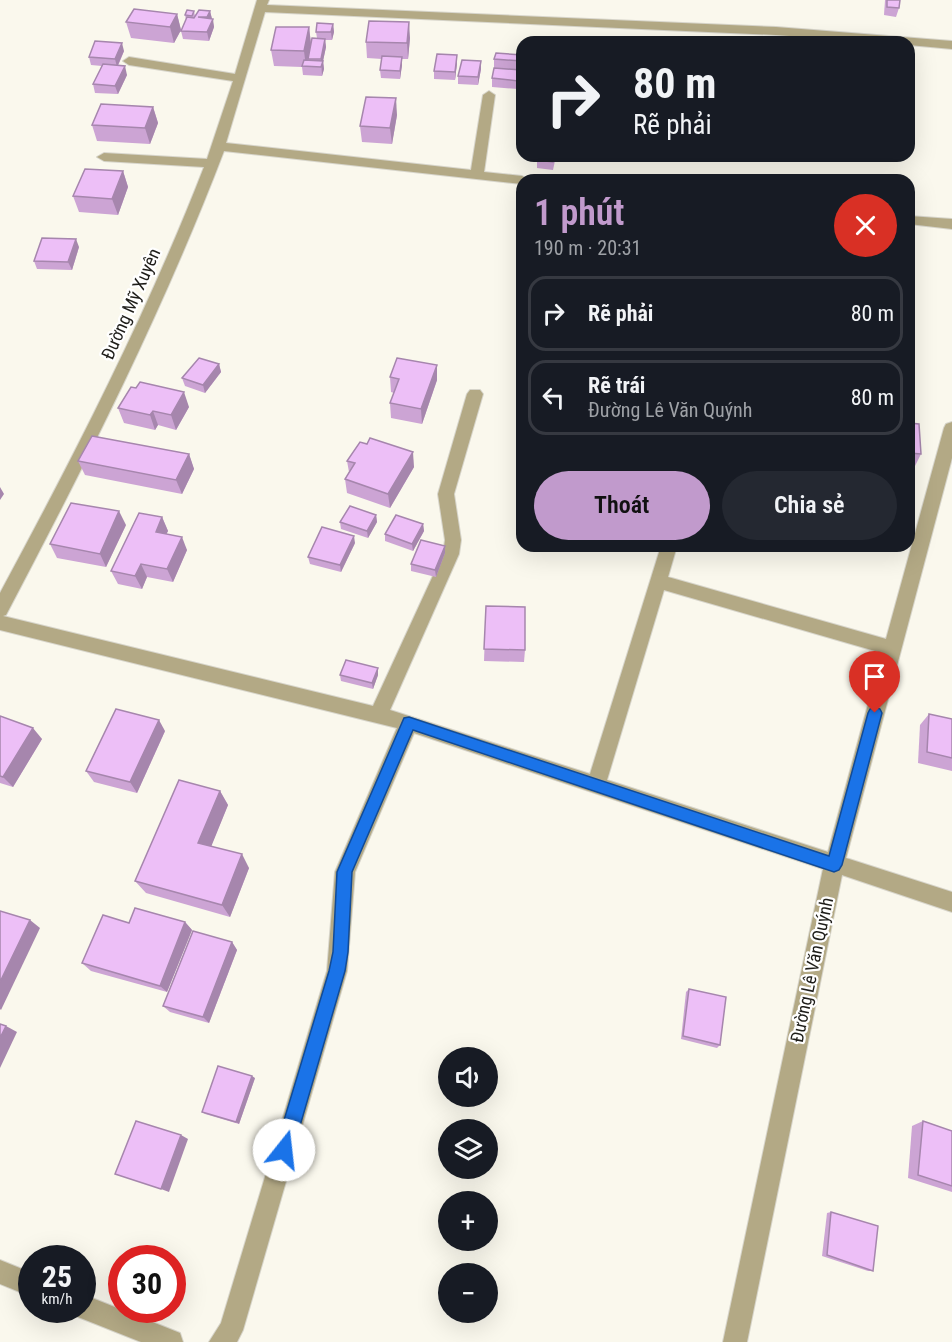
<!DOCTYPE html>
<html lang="vi">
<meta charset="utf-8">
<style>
:root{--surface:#171b24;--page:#242831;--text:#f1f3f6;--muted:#9ea1a6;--line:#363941;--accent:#c19acc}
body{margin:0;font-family:"Roboto Condensed",sans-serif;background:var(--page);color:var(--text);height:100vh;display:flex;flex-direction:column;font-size:22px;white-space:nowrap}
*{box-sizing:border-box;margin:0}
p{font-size:20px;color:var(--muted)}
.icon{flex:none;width:33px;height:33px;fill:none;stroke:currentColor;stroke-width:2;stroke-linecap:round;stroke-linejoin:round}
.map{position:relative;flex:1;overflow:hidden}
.drawer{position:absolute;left:516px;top:174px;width:399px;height:378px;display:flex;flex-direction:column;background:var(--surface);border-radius:18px;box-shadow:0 6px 24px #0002}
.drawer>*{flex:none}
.hud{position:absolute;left:516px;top:36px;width:399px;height:126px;border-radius:18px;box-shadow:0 6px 24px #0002;background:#171b24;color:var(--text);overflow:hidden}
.buttons{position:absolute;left:438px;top:1047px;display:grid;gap:12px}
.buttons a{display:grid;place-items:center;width:60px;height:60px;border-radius:50%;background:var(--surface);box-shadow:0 6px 24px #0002;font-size:30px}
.speed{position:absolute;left:18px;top:1245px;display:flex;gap:12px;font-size:30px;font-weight:700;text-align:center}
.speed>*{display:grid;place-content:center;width:78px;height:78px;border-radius:50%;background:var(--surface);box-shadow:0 6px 24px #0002;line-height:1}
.speed small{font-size:15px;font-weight:400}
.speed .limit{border:9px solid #d22;background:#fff;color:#111}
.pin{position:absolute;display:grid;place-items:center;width:51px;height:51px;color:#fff;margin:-62px -26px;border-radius:50% 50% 50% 0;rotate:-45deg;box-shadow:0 0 6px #0007}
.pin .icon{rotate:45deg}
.me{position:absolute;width:66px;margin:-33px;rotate:16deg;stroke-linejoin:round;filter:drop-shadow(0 0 4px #0008)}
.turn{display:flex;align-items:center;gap:21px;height:126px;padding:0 18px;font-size:27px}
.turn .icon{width:78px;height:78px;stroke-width:2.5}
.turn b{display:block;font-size:42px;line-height:51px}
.round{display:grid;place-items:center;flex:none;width:63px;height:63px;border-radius:32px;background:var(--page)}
.headline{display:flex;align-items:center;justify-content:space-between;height:102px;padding:0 18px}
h1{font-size:36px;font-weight:600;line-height:45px;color:var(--accent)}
.action{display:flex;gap:12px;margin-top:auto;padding:12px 18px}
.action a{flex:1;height:69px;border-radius:36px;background:var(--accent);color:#111;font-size:24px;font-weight:600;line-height:69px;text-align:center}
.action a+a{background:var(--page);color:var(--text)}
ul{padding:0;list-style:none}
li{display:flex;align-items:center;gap:18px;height:75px;margin:0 12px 9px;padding:0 6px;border:3px solid var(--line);border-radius:18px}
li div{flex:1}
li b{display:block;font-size:22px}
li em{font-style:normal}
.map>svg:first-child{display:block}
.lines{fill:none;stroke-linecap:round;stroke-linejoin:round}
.minor-casing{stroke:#d7d5cb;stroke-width:2}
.minor{fill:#b3a985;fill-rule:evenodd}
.wall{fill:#cca4d4}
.shaded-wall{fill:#a686ad}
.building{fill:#edbff7;stroke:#a686ad;stroke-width:1.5}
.route{fill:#1a73e8;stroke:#114b97;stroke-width:1.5}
.labels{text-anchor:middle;stroke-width:4.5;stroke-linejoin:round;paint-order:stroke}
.street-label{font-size:18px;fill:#1e1d19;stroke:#fff}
</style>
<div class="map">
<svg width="952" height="1342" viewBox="0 0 952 1342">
<rect width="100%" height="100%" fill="#faf8ed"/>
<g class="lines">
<g class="minor-casing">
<g id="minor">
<path d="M257,0h12l-2,5 509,22 176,14v8l-43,-4v-3h-40l-93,-7 -511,-23 -39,131 245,27 12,-75 6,-4 6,4 -11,77 38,4 7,4h-7v4l-298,-33c-61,160 -138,312 -218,464l-3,1 370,90 70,-152 2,-14 -7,-46 29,-100 3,-4h10l3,4 -29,100 7,46 -2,14 -69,156 200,64 71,-228h16l-9,31 218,62 58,-211 2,-4 6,-2v36l-106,400 106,34v20l-110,-37 -95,467h-24l100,-473 -409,-136 -59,139 -8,99 -104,359 -6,12h-28l12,-19 106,-352 8,-99 62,-144 -397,-98v-37c75,-139 147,-279 204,-426l-100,-6 -7,-4 7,-4 103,6 26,-78 -104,-16 -6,-4 6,-4 106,17zM664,590l218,63 -54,199 -221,-72z"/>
<polygon points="909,216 952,219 952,229 909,224"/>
<polygon points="0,1260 32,1273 32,1297 0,1284"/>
<polygon points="82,1294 180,1333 183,1342 141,1342 73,1315 71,1310 82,1310"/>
</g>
</g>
<use href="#minor" class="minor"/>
</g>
<g class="wall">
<polygon points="885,0 900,0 899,8 896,17 884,15"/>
<polygon points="194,11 195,16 210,11 214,27 209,41 183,39 181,31 186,20 185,15"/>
<polygon points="177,14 181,30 174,43 131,38 126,22"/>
<polygon points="333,24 334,32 332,40 325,40 326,47 323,61 324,69 322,76 303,75 302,67 274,66 271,50 309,27 311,44 317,38 316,32"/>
<polygon points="410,38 408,59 402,59 402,65 400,79 381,78 380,70 382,59 367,58 366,42"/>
<polygon points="124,51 118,66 127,75 118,94 95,93 93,84 102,66 91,65 89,57"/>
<polygon points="457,55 457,63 455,80 434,79 434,71"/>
<polygon points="522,55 522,93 520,93 520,79 518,89 492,87 492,78 494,69 494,59"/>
<polygon points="481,61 481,69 478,85 458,84 458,76"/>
<polygon points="153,107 158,123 150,144 97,141 92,125"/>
<polygon points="397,115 392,144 362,142 360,126"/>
<polygon points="556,156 553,170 537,168 537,160"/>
<polygon points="123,171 128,187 118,215 79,212 73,196"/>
<polygon points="79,247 72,270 37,269 34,261"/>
<polygon points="219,364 221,372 205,393 185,386 182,378"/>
<polygon points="390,377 437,380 422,424 391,418 390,403 394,393 391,392"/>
<polygon points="189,407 176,430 158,425 155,430 124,423 118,408"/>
<polygon points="909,423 921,454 914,468 909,468"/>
<polygon points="189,454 194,469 182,494 85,475 78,461"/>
<polygon points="347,461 414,467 390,508 347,493 345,479 349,472"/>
<polygon points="376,515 377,522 368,538 341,529 340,522"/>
<polygon points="162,517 168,531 166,534 187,550 173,582 147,577 142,589 118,584 111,571"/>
<polygon points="423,524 424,531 413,551 385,541 385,534"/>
<polygon points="126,525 106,567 57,558 50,544"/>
<polygon points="355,543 341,572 310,564 308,557"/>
<polygon points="445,546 445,553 436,577 411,571 411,564"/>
<polygon points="486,606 525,650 524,662 484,661"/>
<polygon points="378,668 378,675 373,689 341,681 340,675"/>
<polygon points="929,714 952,719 952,771 918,763 920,725"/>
<polygon points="0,716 42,739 13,787 0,783"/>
<polygon points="165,731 137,793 94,782 86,771"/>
<polygon points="220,791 228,805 211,846 249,868 230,917 146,893 135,881"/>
<polygon points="185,922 192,930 167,992 91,971 82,963 129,923"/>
<polygon points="232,942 237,950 209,1023 170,1012 163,1006"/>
<polygon points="689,989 720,1045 717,1048 681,1039 686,992"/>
<polygon points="255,1078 239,1124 205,1114 202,1112"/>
<polygon points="923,1121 952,1131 952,1192 908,1178 912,1126"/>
<polygon points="831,1212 873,1271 868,1271 822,1256 827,1213"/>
</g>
<g class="shaded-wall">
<polygon points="210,11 212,19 209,26 207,17"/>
<polygon points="177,14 181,30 174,43 170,27"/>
<polygon points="213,19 214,27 209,41 207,32"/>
<polygon points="409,22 410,38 408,59 407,43"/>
<polygon points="333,24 334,32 332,40 331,32"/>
<polygon points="309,27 311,44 306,67 304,51"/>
<polygon points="325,39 326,47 323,61 324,69 322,76 321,59"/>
<polygon points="122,43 124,51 117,67 115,59"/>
<polygon points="457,55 457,63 455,80 455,72"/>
<polygon points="402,57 402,65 400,79 400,71"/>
<polygon points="481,61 481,69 478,85 478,77"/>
<polygon points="125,66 127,75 118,94 115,86"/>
<polygon points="396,98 397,115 392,144 390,128"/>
<polygon points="153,107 158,123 150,144 145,128"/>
<polygon points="123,171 128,187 118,215 112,199"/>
<polygon points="76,239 79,247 72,270 68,262"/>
<polygon points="219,364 221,372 205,393 203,385"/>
<polygon points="437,365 437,380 422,424 421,409"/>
<polygon points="184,392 189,407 176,430 171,415"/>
<polygon points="153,411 158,425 155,430 150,415"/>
<polygon points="413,452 414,467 390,508 388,494"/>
<polygon points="189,454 194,469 182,494 176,480"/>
<polygon points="0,487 4,494 0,500"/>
<polygon points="119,511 126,525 106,567 100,554"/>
<polygon points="376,515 377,522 368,538 367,531"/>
<polygon points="162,517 168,531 161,545 156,532"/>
<polygon points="423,524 424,531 413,551 412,544"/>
<polygon points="354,536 355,543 341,572 340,565"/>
<polygon points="182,537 187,550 173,582 167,569"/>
<polygon points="445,546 445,553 436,577 435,570"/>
<polygon points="141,564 147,577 142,589 135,576"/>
<polygon points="378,668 378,675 373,689 372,683"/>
<polygon points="159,720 165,731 137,793 130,782"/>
<polygon points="33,728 42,739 13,787 3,777"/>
<polygon points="220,791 228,805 207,857 198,843"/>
<polygon points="242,854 249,868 230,917 222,905"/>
<polygon points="30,920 40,928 1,1010 0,1009 0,982"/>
<polygon points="185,922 192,930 167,992 160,986"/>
<polygon points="232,942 237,950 209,1023 203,1017"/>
<polygon points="6,1026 17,1032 0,1068 0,1038"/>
<polygon points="252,1076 255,1078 239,1124 236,1122"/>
<polygon points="181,1135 188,1139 169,1192 161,1189"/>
</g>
<g class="building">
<polygon points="887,0 900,0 899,8 887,7"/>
<polygon points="134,9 177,14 170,27 126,22"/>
<polygon points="187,10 194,11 192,16 185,15"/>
<polygon points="199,10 210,11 207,17 198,17 213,19 207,32 181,31 187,17 194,18"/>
<polygon points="369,21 409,22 407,43 366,42"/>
<polygon points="317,23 333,24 331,32 316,32"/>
<polygon points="276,27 309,27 304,51 271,50"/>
<polygon points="312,38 325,39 321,59 308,59"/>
<polygon points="95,41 122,43 115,59 89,57"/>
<polygon points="496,53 522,55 522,61 494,59"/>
<polygon points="437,54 457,55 455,72 434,71"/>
<polygon points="382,56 402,57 400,71 380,70"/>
<polygon points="304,60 323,61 321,67 302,66"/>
<polygon points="462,60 481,61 478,77 458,76"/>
<polygon points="103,64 125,66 115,86 93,84"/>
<polygon points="494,68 521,70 518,81 492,78"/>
<polygon points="366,97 396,98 390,128 360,126"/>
<polygon points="101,104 153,107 145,128 92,125"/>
<polygon points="538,156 555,156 553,162 537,160"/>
<polygon points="85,169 123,171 112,199 73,196"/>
<polygon points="42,238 76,239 68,262 34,261"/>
<polygon points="199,358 219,364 203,385 182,378"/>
<polygon points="397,358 437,365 421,409 390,403 399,379 390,377"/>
<polygon points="140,382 184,392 171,415 153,411 150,415 118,408 131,387 136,388"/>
<polygon points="909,423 919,424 921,454 909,453"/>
<polygon points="92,436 189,454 176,480 78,461"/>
<polygon points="370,438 413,452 388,494 345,479 355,463 347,461 360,442 367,444"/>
<polygon points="71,503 119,511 100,554 50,544"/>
<polygon points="350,506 376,515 367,531 340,522"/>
<polygon points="139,513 162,517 156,532 182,537 167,569 141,564 135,576 111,571"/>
<polygon points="396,515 423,524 412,544 385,534"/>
<polygon points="322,527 354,536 340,565 308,557"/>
<polygon points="421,540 445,546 435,570 411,564"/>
<polygon points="486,606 525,607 525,650 484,649"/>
<polygon points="346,660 378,668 372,683 340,675"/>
<polygon points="116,709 159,720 130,782 86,771"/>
<polygon points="929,714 952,719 952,758 927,752"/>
<polygon points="0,716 33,728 3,777 0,776"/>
<polygon points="179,780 220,791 198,843 242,854 222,905 135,881"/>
<polygon points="135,908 185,922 160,986 82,963 103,915 129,923"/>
<polygon points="0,911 30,920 0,982"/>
<polygon points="193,931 232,942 203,1017 163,1006"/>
<polygon points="689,989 726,997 720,1045 683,1036"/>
<polygon points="0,1024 6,1026 0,1038"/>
<polygon points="218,1066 252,1076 236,1122 202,1112"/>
<polygon points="136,1121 181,1135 161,1189 115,1174"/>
<polygon points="923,1121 952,1131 952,1186 918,1175"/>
<polygon points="831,1212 878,1226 873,1271 827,1255"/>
</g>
<polygon class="route" points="875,707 880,709 882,713 842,865 839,870 834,872 413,730 352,872 348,952 345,971 293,1150 290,1157 284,1159 278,1157 275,1150 329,971 333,952 337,872 404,718 409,717 829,856 868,713 870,709"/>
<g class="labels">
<g class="street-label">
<text transform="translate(131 304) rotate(-66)" y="6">Đường Mỹ Xuyên</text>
<text transform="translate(812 970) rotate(-78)" y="6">Đường Lê Văn Quýnh</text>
</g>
</g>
</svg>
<div class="buttons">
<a><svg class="icon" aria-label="sound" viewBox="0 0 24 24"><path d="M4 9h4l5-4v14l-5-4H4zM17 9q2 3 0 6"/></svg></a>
<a><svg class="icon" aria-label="layers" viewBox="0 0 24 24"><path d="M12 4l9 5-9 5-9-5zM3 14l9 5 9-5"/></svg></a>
<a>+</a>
<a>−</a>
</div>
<div class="speed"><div>25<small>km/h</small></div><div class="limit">30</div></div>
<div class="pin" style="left:875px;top:713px;background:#d93025"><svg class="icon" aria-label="arrive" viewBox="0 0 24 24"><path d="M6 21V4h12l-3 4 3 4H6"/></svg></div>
<svg class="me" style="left:284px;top:1150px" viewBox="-20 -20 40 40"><circle r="19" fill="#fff"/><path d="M0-13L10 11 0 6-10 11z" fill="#1a73e8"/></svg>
<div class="hud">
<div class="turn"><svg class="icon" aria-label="right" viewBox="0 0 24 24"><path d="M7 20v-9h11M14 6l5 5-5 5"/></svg><div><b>80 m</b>Rẽ phải</div></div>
</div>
<section class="drawer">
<div class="headline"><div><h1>1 phút</h1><p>190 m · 20:31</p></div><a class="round" style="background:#d93025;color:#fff"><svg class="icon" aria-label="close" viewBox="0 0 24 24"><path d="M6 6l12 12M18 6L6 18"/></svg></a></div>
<ul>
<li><svg class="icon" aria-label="right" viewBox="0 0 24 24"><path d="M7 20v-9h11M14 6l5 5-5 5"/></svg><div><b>Rẽ phải</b></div><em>80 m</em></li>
<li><svg class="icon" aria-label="left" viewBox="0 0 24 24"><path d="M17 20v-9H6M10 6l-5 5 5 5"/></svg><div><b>Rẽ trái</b><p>Đường Lê Văn Quýnh</p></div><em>80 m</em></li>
</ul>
<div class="action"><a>Thoát</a><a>Chia sẻ</a></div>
</section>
</div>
